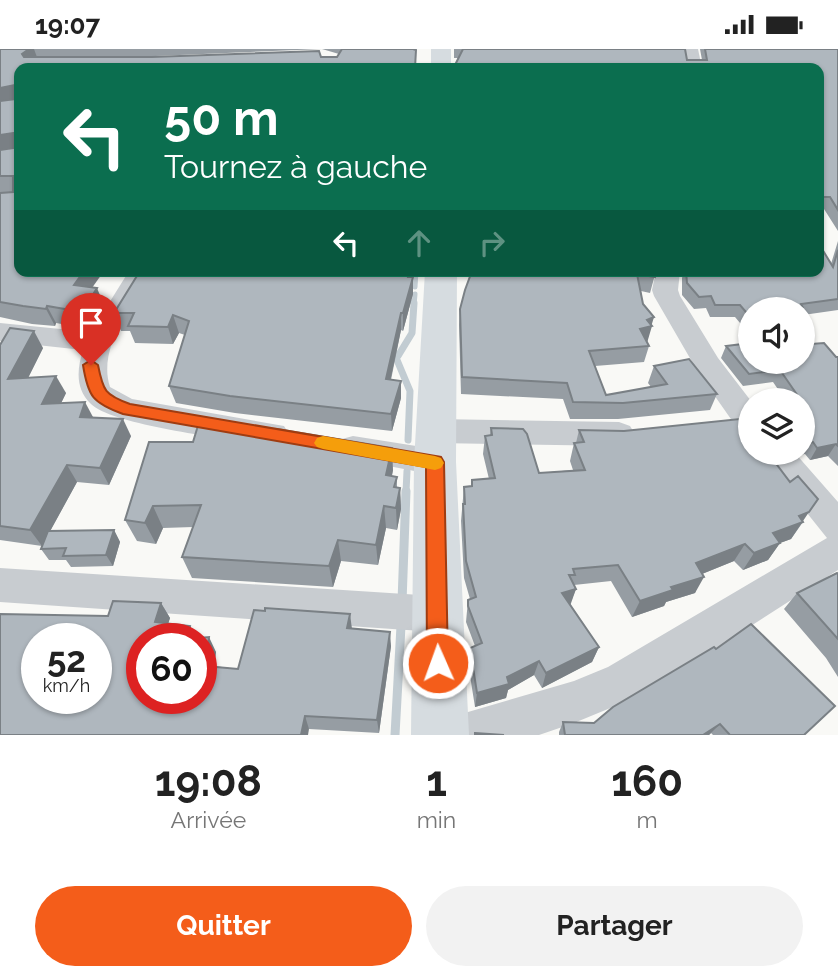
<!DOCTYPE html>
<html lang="fr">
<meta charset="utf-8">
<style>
:root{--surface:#fff;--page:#f2f2f2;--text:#222;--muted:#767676;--accent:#f45d1a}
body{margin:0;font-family:Raleway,sans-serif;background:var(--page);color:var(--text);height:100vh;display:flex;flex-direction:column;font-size:26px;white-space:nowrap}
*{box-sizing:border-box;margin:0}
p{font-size:23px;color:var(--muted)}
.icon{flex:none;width:38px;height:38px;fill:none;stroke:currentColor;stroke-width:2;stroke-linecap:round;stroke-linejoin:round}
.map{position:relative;height:686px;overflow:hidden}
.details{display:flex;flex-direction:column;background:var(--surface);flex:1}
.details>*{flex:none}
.top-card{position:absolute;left:14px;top:14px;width:810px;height:214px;border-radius:14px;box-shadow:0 2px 5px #0004;background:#0b6e4f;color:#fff;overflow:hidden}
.fabs{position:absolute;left:738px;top:248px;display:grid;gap:14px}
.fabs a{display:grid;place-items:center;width:77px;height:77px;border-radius:50%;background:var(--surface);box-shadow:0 2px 5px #0004;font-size:35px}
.speed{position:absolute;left:21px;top:574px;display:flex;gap:14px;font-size:35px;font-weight:700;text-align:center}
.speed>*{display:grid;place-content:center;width:91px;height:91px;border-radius:50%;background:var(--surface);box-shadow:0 2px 5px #0004;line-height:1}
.speed small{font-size:18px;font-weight:400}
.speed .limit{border:10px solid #d22;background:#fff;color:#111}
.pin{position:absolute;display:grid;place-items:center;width:60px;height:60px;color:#fff;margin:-72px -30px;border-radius:50% 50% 50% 0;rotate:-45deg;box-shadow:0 0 7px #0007}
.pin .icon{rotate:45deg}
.me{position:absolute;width:77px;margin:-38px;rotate:358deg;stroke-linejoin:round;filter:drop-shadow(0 0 5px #0008)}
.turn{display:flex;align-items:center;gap:24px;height:147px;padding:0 35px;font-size:32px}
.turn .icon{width:91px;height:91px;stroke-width:2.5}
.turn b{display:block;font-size:49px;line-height:60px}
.lanes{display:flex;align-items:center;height:66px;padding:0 35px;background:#0003;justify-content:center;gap:35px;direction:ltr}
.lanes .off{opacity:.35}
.eta{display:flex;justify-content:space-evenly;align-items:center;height:119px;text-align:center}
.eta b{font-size:42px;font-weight:700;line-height:49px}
.button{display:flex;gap:14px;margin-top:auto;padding:14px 35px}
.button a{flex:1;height:80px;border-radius:42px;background:var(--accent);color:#fff;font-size:28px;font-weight:700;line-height:80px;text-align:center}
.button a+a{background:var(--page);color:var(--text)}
.status{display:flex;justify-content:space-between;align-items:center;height:49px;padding:0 35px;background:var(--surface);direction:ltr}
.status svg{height:19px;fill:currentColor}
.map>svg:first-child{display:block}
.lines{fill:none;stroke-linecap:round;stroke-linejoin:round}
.stream-far2{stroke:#c2ccd2;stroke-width:5}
.stream-far1{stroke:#c2ccd2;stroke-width:7}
.stream{stroke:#c2ccd2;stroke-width:9}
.minor{fill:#c8ccd0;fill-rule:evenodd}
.major{fill:#d6dce0;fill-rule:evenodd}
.wall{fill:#969da3;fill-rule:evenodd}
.shaded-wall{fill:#7a8085}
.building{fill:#afb7be;stroke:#7a8085;stroke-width:2;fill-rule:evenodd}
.route{fill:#f45d1a;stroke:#9f3c11;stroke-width:2}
.slow{fill:#f59e0b}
</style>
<div class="status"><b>19:07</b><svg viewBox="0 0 49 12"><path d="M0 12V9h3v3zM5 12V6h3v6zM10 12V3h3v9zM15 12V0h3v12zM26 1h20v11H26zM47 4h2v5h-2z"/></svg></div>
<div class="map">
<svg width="838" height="686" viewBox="0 0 838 686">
<rect width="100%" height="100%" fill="#f9f9f6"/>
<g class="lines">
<g class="stream-far2">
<polyline points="415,238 416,222"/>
<polyline points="414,256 415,245"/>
</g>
<g class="stream-far1">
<polyline points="398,307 412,284 414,254"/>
<polyline points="397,311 410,342 408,391"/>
<polyline points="406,443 407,422"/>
</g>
<g class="stream">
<polyline points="402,553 406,442"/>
<polyline points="395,686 401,577"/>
</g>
<g class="minor">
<polygon points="682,0 698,0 702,19 686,19"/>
<path d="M129,222h25c-21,31 -57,77 -44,116l22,12 152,27 5,8 -5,8 -11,4c-36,-6 -160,-20 -182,-42 -16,-15 -14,-35 -8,-54l-83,-9v-18l91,9z"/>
<polygon points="656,222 680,222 678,241 680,247 718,309 751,352 751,387 740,383 698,323 654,247 652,241"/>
<polygon points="436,370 619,373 630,377 635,385 630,393 619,397 436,394 425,390 420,382 425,374"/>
<polygon points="353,387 435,400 447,404 451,413 447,422 435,426 342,408 337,399 342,390"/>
<polygon points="759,404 795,404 838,453 838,521 684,620 637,648 574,674 539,686 438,686 444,670 574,632 608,618 827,489"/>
<polygon points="0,519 436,547 450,552 456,565 450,578 436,583 0,553"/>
</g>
<g class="major">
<rect x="431" y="0" width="20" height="19"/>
<polygon points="425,222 457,222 456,413 469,686 411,686 414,413"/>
</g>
</g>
<g class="wall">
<path d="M0,0h414l2,1v18h-397l73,220 12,17 -14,24 -34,-6 -1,3 -23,-2 -32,-7v-124l6,-1h-6zM322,0l17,5 -2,3h-205z"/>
<polygon points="454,0 685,0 687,11 702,11 700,0 838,0 838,182 824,160 819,159 819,19 454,19 458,9 454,9"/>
<polygon points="838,192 838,261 803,266 803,261 751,261 751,287 735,268 710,268 706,259 694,260 682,246 682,229 684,222 819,222 831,215"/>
<polygon points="411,222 411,228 413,245 403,282 401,281 391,331 401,332 401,349 392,382 235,364 176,354 169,337 185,286 179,284 173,295 135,294 130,282 121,282 114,264"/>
<polygon points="656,222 650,244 641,242 643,255 651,276 647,293 649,297 644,313 595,317 606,346 651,338 648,334 654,317 717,345 710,361 618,370 570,370 563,350 461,345 459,276 460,260 465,241"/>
<polygon points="811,295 836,308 838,308 838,417 828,407 810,411 805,405 800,406 799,404 803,404 803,352 786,352 773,333 743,337 721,309 726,297"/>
<polygon points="0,296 43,299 28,329 66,344 61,354 93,368 131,387 109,436 77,433 50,482 114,481 120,493 113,517 71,518 66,511 49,511 41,500 42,497 0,491"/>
<polygon points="222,378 393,421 392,427 397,428 397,438 400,439 401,460 397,481 386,479 378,516 341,512 333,538 192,529 182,508 193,478 163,479 156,495 137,492 125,471 193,393"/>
<polygon points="491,379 539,424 573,421 570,412 574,394 576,394 579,381 803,473 791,490 780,494 768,511 743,521 734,512 702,525 695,544 666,553 664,557 632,568 611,532 574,536 576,540 570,555 599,598 592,613 542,639 534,626 508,641 506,649 475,658 468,614 470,599 475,597 466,573 468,551 470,550 464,529 461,472 464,438 471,437 472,431 489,430 483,405 485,387 490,386"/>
<polygon points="838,525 838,628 826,609 784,560 797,544"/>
<polygon points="161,554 170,569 168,574 190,577 197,589 216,603 214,617 238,620 352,579 391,597 379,684 309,680 108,567"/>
<polygon points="613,658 804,686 713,686 711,684 709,686 559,686 559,683 563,673 594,674"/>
</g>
<g class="shaded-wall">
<polygon points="29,0 34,0 38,11 27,19 22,5"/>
<polygon points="15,36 19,51 0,54 0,39"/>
<polygon points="14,84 19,99 0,102 0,86"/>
<polygon points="84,222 104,222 82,253 74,236"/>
<polygon points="413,228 413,245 403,282 403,264"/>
<polygon points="97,239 104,256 90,280 82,263"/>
<polygon points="47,257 56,274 55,277 46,260"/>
<polygon points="401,264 401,281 387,347 386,330"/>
<polygon points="173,266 179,284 173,295 168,278"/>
<polygon points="654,268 651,278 652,277 647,294 640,280 647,271"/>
<polygon points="34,282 43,299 19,347 8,330"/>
<polygon points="56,327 66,344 52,373 42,355"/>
<polygon points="401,332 401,349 392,382 391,365"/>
<polygon points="85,353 94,370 80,368"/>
<polygon points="123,370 131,387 109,436 100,419"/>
<polygon points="836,395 828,407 810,411 817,399"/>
<polygon points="392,399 393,421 387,448 386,426"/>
<polygon points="67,416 77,433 42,497 30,481"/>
<polygon points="400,439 401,460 397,481 396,459"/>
<polygon points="153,457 163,479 156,495 145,474"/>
<polygon points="384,457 386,479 378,516 376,496"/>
<polygon points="809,463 791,490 780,494 768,511 743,521 754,504 773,484 799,467"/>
<polygon points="114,481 120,493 113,517 106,506"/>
<polygon points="338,491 341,512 333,538 329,517"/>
<polygon points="745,495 734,512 687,531 696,514"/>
<polygon points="704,528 695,544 666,553 664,557 632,568 640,552 671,538"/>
<polygon points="576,540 570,557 562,544"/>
<polygon points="161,554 170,569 164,588 155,573"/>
<polygon points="350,565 352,580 347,579"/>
<polygon points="190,577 197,590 187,590"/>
<polygon points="390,583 391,597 379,684 377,671"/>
<polygon points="209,588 216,603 212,631 205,617"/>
<polygon points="599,598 592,613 542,639 546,624"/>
<polygon points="539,612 534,626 508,641 506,649 475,658 477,644"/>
<polygon points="305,667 309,680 308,686 301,686"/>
<polygon points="720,675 709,686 703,686"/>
</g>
<g class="building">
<polygon points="0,0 29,0 22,5 24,8 152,8 319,2 321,8 337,8 342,0 413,0 416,1 415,19 19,19 19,222 84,222 74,236 97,239 82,263 47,257 46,260 23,257 0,253 0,144 13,143 13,127 0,127 0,101 14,99 14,84 0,86 0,52 15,50 15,36 0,39"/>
<polygon points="463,0 685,0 687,11 707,11 705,0 838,0 838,161 830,148 819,148 819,19 457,19 454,18"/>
<polygon points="819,195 833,218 838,201 838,250 801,255 803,259 751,261 751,269 740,256 715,256 711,247 699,248 687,234 686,222 819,222"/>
<polygon points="140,222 409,222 408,228 413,228 403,264 401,264 386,330 401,332 391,365 230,347 169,337 189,272 173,266 168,278 128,277 134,264 114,264"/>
<polygon points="472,222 656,222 655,228 637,225 643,255 654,268 647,271 652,277 640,280 649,297 589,302 606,346 667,335 654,317 689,310 717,345 623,354 573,353 567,334 462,328 460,260 465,241"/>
<polygon points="10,279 34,282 8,330 56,327 42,355 85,353 80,368 123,370 100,419 67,416 30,481 0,477 0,296"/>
<polygon points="803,286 811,295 824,294 836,308 838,308 838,397 836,395 817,399 813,393 808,394 803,388 803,352 798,352 798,347 780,321 749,325 726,297 751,294 751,313 803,313"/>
<polygon points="200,370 220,371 217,378 277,380 392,399 386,426 397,428 394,438 400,439 396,459 384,457 376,496 338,491 329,517 182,508 201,456 153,457 145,474 125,471 149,393 193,393"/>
<polygon points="740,370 751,383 751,404 768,404 790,433 798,427 818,450 809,463 799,467 803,473 773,484 780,494 754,504 745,495 696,514 704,528 671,538 673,541 640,552 618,516 573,520 575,526 569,526 576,540 562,544 599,598 546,624 539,612 507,628 509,635 477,644 470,599 482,594 468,557 468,551 476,548 466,512 463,455 465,455 464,438 472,437 472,431 495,429 485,387 492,386 491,379 523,380 527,385 539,424 585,421 574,394 584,393 579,381 624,382"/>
<polygon points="114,481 106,506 63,507 66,499 41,500 48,482"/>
<polygon points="837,524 838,525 838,590 797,544"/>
<path d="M113,552l48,2 -6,19 35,4 -3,13 22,-2 -4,29 33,3 16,-59 11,1v-3l85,6 -3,14 43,4 -13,88 -72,-4 -4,19h-301v-121l108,2zM37,590h59v59h-59zM142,590h59v59h-59z"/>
<polygon points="751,575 835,657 804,686 730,686 720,675 703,686 565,686 563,673 594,674 613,658 714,598 716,600"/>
<polygon points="475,684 504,686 475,686"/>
</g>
<path class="route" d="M91,311l7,5c5,26 7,30 32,39l311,53 3,5 4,201 -3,7 -7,4 -8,-4 -3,-7 -1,-196 -303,-53c-30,-11 -35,-17 -40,-49z"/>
<polygon class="slow" points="323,387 435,407 441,409 444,414 441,419 435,421 323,400 317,398 314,394 317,389"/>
</svg>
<div class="fabs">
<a><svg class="icon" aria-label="sound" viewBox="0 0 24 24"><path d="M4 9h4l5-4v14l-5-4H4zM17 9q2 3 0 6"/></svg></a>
<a><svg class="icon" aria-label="layers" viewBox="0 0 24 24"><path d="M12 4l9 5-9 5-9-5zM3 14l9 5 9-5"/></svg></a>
</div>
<div class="speed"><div>52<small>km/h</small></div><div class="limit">60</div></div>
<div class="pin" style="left:91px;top:316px;background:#d93025"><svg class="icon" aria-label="arrive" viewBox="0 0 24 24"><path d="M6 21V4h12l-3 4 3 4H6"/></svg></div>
<svg class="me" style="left:438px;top:614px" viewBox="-20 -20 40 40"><circle r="17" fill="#f45d1a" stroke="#fff" stroke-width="3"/><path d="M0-11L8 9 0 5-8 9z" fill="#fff"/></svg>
<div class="top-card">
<div class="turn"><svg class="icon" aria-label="left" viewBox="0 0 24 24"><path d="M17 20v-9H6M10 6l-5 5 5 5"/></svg><div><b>50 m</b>Tournez à gauche</div></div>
<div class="lanes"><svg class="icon" aria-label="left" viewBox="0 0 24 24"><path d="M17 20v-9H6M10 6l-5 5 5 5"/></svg><svg class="icon off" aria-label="ahead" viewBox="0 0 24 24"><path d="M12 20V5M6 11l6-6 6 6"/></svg><svg class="icon off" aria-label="right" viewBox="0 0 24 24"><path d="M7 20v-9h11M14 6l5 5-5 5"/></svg></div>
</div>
</div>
<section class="details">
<div class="eta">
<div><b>19:08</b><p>Arrivée</p></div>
<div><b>1</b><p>min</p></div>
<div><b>160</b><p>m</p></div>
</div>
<div class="button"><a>Quitter</a><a>Partager</a></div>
</section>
